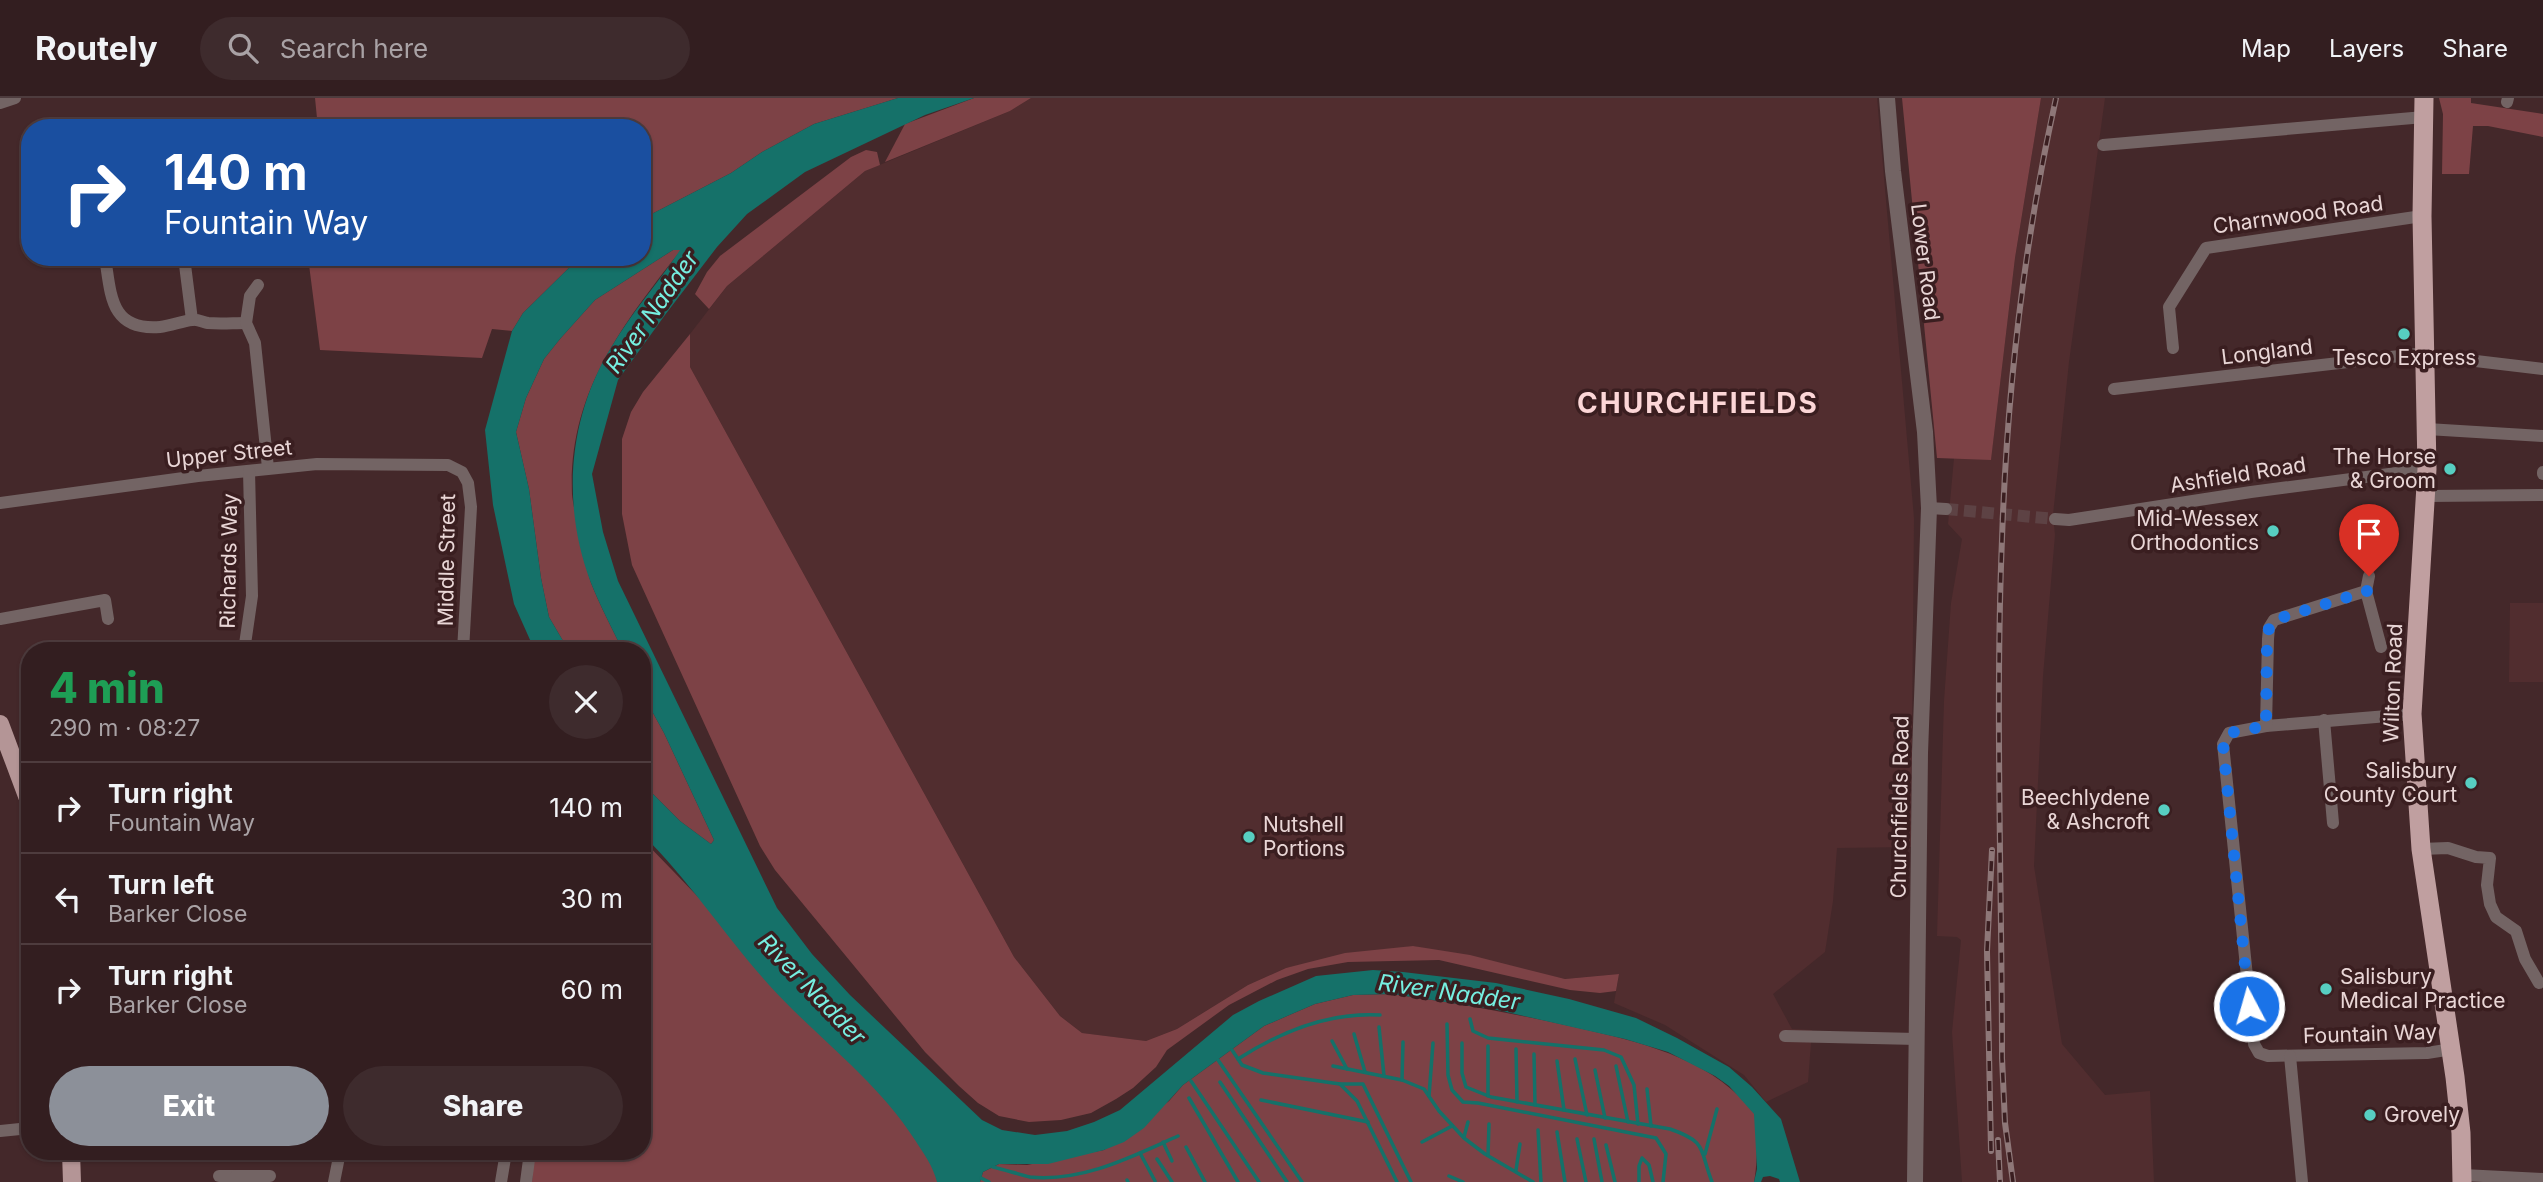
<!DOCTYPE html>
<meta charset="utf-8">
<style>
:root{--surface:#331e20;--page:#3e2b2d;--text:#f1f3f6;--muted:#a9a2a5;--line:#4e3c3e;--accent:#8c9099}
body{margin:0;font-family:Inter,sans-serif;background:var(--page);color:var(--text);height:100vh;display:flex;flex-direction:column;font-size:26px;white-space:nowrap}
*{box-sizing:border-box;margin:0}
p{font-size:23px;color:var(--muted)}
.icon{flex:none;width:38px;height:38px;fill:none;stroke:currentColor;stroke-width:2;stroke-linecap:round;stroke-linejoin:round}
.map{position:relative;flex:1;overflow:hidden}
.sheet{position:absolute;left:21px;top:544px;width:630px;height:518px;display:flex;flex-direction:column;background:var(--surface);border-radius:28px;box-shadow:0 2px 5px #0004,0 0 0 2px var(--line)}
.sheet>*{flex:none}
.banner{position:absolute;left:21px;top:21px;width:630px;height:147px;border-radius:28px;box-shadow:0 2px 5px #0004,0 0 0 2px var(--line);background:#1a4fa0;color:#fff;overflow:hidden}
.pin{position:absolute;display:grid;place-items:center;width:60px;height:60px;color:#fff;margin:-72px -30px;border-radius:50% 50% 50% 0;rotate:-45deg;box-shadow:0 0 7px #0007}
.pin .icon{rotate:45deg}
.me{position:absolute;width:77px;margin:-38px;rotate:354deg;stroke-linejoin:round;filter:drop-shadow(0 0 5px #0008)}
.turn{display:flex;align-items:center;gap:24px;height:147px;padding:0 28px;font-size:32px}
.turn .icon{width:91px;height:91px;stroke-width:2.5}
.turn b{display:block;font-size:49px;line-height:60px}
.round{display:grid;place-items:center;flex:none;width:74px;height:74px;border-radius:37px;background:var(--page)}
.head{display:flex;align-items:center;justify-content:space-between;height:119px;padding:0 28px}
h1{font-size:42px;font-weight:800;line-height:52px;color:#1e9e55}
.primary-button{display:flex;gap:14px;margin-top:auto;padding:14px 28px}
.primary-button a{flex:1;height:80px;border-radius:42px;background:var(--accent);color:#fff;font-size:28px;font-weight:800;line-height:80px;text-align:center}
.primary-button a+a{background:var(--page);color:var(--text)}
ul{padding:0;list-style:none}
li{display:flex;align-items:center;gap:21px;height:91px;padding:0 28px;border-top:2px solid var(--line)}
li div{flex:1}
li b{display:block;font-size:26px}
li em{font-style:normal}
header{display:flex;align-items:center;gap:42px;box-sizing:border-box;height:98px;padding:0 35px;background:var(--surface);border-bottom:2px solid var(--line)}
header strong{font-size:33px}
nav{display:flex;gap:38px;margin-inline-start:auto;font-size:24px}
.search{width:490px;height:63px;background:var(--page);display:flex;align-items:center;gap:18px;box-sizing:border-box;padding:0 24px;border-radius:38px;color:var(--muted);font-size:26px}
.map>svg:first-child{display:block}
.built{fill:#512d2f}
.green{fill:#7d4246}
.water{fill:#157169}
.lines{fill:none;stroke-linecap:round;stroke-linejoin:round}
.stream{stroke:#157169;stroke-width:3.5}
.minor-tunnel{stroke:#5d4244;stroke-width:12;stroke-dasharray:12 6;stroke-linecap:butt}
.minor{stroke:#736464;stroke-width:12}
.tertiary{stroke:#736464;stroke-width:16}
.primary{stroke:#b49596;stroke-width:18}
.trunk{stroke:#c09fa0;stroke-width:19}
.rail-casing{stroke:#8e7778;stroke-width:6}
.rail{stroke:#3a1e20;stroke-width:3.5;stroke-dasharray:10;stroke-linecap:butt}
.route{stroke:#1a73e8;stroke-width:12;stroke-dasharray:0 21.6}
.poi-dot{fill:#57cec1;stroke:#3a1e20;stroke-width:2.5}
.labels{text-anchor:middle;stroke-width:7;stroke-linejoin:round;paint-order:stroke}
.street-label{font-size:21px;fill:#e9d6d6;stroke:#3a1e20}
.poi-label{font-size:21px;fill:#e9d6d6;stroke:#3a1e20;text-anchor:end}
.water-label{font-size:23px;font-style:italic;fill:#76efe1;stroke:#3a1e20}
.district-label{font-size:28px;font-weight:bold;letter-spacing:2px;fill:#fcd6d7;stroke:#3a1e20}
</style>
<header>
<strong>Routely</strong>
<div class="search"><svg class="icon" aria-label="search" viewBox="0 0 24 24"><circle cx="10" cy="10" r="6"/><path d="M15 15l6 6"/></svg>Search here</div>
<nav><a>Map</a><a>Layers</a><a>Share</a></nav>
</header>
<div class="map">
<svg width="2543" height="1084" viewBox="0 0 2543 1084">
<rect width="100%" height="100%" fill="#44282a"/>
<g class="built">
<polygon points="1031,0 1877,0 1914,420 1911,749 1837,750 1833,803 1825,854 1773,896 1792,931 1812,932 1808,984 1766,1004 1744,977 1665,927 1614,905 1619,876 1565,881 1413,848 1286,870 1248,887 1177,931 1146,943 1082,935 1060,918 1014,859 690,269 690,236 727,188 865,73 1010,13"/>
<polygon points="2041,0 2105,0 2069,264 2053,417 2055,437 2043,578 2034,768 2062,946 2105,997 2150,993 2154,1084 1962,1084 1952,934 1961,842 1957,839 1937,838 1944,603 1951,505 1962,441 1948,426 1954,360 1991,361 2015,160"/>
<polygon points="2510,505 2543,505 2543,584 2509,584"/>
</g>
<g class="green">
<polygon points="315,0 898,0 814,26 762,54 731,75 642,121 642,30 318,30"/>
<polygon points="974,0 1031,0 1010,13 885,64 905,26"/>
<polygon points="1902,0 2041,0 2015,160 1991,362 1937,360"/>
<polygon points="2439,0 2471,0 2471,5 2543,16 2543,39 2488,28 2473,28 2469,76 2442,76 2443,16"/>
<polygon points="866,52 877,54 880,67 865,73 727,188 709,211 695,196 707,174 720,158 851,59"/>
<path d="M673,152h8c-58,74 -113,143 -109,244 1,13 6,28 9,42 3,15 5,32 10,47 9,23 21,45 32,68h-54l-20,-34 -8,-39 -12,-89 -13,-57 10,-34 18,-39 16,-20 35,-39z"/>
<polygon points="308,159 580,159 523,215 512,233 492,231 482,260 320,252"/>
<polygon points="690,236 690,269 1014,859 1060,918 1082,935 1146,943 1177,931 1248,887 1286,870 1345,855 1413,848 1470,857 1565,881 1619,876 1616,893 1600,895 1570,892 1439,862 1348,864 1308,871 1277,882 1229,907 1167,952 1156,969 1133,990 1116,1001 1091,1015 1061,1022 1029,1024 999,1018 978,1005 959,988 925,954 775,772 760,748 632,467 622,416 622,341 631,314 643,294"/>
<polygon points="642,595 664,635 714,742 711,746 680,723 642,685"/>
<polygon points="642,741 947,1056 948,1084 532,1084 534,1054 642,1054"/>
<path d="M1392,896c58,8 115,18 173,31 61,14 129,27 175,72 5,4 12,10 14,16 5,12 3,56 0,69h-774l3,-10 16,-8 28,1 77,-15 65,-49 14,-16 81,-59 51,-22 38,-9z"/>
</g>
<path class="water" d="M898,0h76l-49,17 -120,57 -58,42 -30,33 -52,68 -47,65 -26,94 11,58 15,49 159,327 35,46 38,41 132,125 20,10 33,5 32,-4 27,-9 26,-12 113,-95 26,-14 57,-25 57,-6 30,2 93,11 73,16 67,19 41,20 52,29 23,20 29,32 19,63h-20l-1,-3 -9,-3 -7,1 -2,5h-7l3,-13 -3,-55 -25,-28 -14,-10 -47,-24 -43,-13 -132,-30 -101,-15 -39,1 -38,9 -51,22 -81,59 -39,43 -20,14 -20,8 -56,14h-49l-16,8 -3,10h-43c-4,-16 -13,-28 -22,-42 -40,-62 -98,-102 -146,-155 -44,-49 -80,-105 -127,-151v-51l38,38 31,23 3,-4 -50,-107 -22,-40v-42h-19c-11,-23 -23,-45 -32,-68 -30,-79 -23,-166 21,-237 20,-34 47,-64 68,-96h-7l-78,50 -35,39 -16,20 -18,39 -10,34 13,57 12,89 8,39 20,34h-34l-21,-47 -21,-99 -8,-75 27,-99 11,-18 57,-56h62v-38l89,-46 31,-21 52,-28z"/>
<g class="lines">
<g class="stream">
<polyline points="1470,921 1473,933 1488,940 1604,952 1621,959 1634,987 1638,1026"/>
<polyline points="1447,926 1448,977 1452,992 1463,1004 1478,1005 1656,1040 1666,1056 1663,1084"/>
<polyline points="1379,929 1384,978"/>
<polyline points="1354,936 1365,974"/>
<polyline points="1332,943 1347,971"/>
<path d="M1462,945v30l4,14 25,10 179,32c38,13 29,20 42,53"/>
<polyline points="1516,951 1517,1004"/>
<polyline points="1232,952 1242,967 1263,975 1340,986 1357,1003 1397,1084"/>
<polyline points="1534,956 1535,1007"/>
<path d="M1238,961c42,-27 91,-47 142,-44"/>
<polyline points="1575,961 1587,1017"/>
<polyline points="1218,962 1302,1084"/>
<polyline points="1557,963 1564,1012"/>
<polyline points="1333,968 1402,982 1424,991 1439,1013 1464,1040 1485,1056 1533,1084"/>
<polyline points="1616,968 1628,1024"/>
<polyline points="1595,972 1605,1020"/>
<polyline points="1402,982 1403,944"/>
<polyline points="1191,983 1259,1084"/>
<polyline points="1220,984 1287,1084"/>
<polyline points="1340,986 1363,986 1411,1084"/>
<polyline points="1647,991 1651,1028"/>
<polyline points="1429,998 1433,945"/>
<polyline points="1488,998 1488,948"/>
<polyline points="1189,1000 1238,1084"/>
<polyline points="1261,1002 1368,1024"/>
<polyline points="1538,1032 1541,1084"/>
<polyline points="1557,1034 1565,1084"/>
<polyline points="1464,1039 1468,1024"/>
<polyline points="1577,1041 1586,1084"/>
<polyline points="1594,1041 1602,1084"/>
<polyline points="1163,1044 1172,1063"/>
<polyline points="1422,1044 1452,1028"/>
<polyline points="1606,1047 1615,1084"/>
<polyline points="1186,1049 1205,1084"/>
<polyline points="1140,1055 1155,1083"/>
<polyline points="1705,1056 1717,1011"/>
<polyline points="1488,1057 1489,1026"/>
<polyline points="1157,1061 1172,1084"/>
<path d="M993,1069c12,3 25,7 37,10 53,5 101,-20 148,-41"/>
<polyline points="1516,1072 1520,1046"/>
<polyline points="1449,1078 1463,1084"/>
<polyline points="981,1080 989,1084"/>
<polyline points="1127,1082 1128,1084"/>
<polyline points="1639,1084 1639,1068 1642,1060 1649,1067 1653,1084"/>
</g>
<polyline class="minor-tunnel" points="1946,411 2055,421"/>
<g class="minor">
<polyline points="2507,4 2508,0"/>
<polyline points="0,5 15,0"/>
<polyline points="2103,47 2424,19"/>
<path d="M105,159c6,38 5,74 55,70 11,-1 22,-6 32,-7 5,-1 11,2 16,3 12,1 25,0 38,0"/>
<polyline points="184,159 192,222"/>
<polyline points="258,187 250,198 246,225 255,245 268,370"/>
<polyline points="2173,250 2169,209 2206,150 2422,118"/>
<polyline points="2114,291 2417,256 2543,271"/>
<polyline points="2427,331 2543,338"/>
<polyline points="2543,374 2543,376"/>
<polyline points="2426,398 2543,397"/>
<polyline points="0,405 198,378 317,366 448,367 462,374 468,385 471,409 463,553"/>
<polyline points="1929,410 1946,411"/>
<polyline points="2055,421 2069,422 2251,394 2427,371"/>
<polyline points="2366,493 2381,549"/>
<polyline points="0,521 105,502 108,521"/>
<polyline points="244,553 252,498 249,373"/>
<polyline points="2412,616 2266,628 2229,635 2223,646 2254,946 2259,955 2268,958 2427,955 2452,951"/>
<polyline points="2324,622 2333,725"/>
<polyline points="2266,628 2268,541 2269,530 2274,522 2366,493 2369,478"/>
<polyline points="2421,751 2448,750 2476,759 2490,760 2487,787 2490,806 2496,819 2516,833 2525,861 2539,885"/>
<polyline points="1785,938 1917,941"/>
<polyline points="2290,958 2302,1084"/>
<polyline points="0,1033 30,1030"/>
<polyline points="2463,1077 2543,1081"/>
<polyline points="219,1078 236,1078"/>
<polyline points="236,1084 236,1078 270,1078"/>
<polyline points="334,1084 340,1054"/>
<polyline points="501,1084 506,1054"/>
<polyline points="526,1084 530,1054"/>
</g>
<polyline class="tertiary" points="1887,0 1893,73 1925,334 1929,410 1920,655 1915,1084"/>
<g class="primary">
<polyline points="0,626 30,706"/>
<polyline points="71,1054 72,1084"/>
</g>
<polyline class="trunk" points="2424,0 2422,118 2427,371 2412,616 2421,751 2455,979 2461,1035 2462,1084"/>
<g class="rail-casing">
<g id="rail">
<polyline points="1998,1042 2000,1084"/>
<polyline points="1991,1053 1987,853 1992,752"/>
<path d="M2013,1084l-8,-59 -3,-65c0,-173 -7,-347 0,-519 5,-148 22,-297 54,-441"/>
</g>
</g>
<use href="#rail" class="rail"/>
</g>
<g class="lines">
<polyline class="route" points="2249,908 2223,646 2229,635 2266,628 2267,541 2269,530 2274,522 2367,493 2369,478"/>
</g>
<g class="poi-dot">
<circle cx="2404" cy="236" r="7"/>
<circle cx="2450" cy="371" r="7"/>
<circle cx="2273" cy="433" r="7"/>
<circle cx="2471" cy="685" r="7"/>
<circle cx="2164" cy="712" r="7"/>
<circle cx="1249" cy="739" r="7"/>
<circle cx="2326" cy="891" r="7"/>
<circle cx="2370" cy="1017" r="7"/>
</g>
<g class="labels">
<g class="street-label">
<text transform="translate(2298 117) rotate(-8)" y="7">Charnwood Road</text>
<text transform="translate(1925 164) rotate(83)" y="7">Lower Road</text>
<text transform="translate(2267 254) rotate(-7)" y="7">Longland</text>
<text transform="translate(229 356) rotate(-6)" y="7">Upper Street</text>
<text transform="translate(2238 377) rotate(-9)" y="7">Ashfield Road</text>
<text transform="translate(447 462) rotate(-89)" y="7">Middle Street</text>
<text transform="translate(229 463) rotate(-89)" y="7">Richards Way</text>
<text transform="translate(2393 585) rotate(-88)" y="7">Wilton Road</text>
<text transform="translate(1900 709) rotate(-89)" y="7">Churchfields Road</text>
<text transform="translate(2370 936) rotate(-2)" y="7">Fountain Way</text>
</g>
<g class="poi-label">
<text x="2404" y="267" text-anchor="middle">Tesco Express</text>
<text x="2436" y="366">The Horse<tspan x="2436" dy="24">&amp; Groom</tspan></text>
<text x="2259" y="428">Mid-Wessex<tspan x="2259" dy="24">Orthodontics</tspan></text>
<text x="2457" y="680">Salisbury<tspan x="2457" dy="24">County Court</tspan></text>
<text x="2150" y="707">Beechlydene<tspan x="2150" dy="24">&amp; Ashcroft</tspan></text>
<text x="1263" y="734" text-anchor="start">Nutshell<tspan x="1263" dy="24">Portions</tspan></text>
<text x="2340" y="886" text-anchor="start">Salisbury<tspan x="2340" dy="24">Medical Practice</tspan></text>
<text x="2384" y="1024" text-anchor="start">Grovely</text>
</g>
<g class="water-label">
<text transform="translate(652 214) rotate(-55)" y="8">River Nadder</text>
<text transform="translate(812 891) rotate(46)" y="8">River Nadder</text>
<text transform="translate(1449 894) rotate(8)" y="8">River Nadder</text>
</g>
<g class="district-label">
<text x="1698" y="315">CHURCHFIELDS</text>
</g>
</g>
</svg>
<div class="pin" style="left:2369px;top:478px;background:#d93025"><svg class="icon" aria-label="arrive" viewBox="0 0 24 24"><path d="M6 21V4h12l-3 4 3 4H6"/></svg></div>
<svg class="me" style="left:2249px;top:908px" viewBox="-20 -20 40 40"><circle r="17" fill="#1a73e8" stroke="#fff" stroke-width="3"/><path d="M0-11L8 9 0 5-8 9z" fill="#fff"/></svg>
<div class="banner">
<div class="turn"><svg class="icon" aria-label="right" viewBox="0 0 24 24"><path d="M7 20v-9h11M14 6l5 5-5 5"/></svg><div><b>140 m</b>Fountain Way</div></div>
</div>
<section class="sheet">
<div class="head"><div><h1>4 min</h1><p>290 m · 08:27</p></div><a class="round"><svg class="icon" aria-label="close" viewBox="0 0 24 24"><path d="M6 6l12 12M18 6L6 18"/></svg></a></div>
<ul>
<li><svg class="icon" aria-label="right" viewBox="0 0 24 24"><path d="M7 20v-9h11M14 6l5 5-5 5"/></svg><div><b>Turn right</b><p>Fountain Way</p></div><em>140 m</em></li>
<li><svg class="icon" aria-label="left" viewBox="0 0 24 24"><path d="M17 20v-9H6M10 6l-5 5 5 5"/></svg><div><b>Turn left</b><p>Barker Close</p></div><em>30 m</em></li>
<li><svg class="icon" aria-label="right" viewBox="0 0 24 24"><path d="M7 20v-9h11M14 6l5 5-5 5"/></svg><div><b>Turn right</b><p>Barker Close</p></div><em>60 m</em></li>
</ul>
<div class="primary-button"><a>Exit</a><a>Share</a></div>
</section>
</div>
